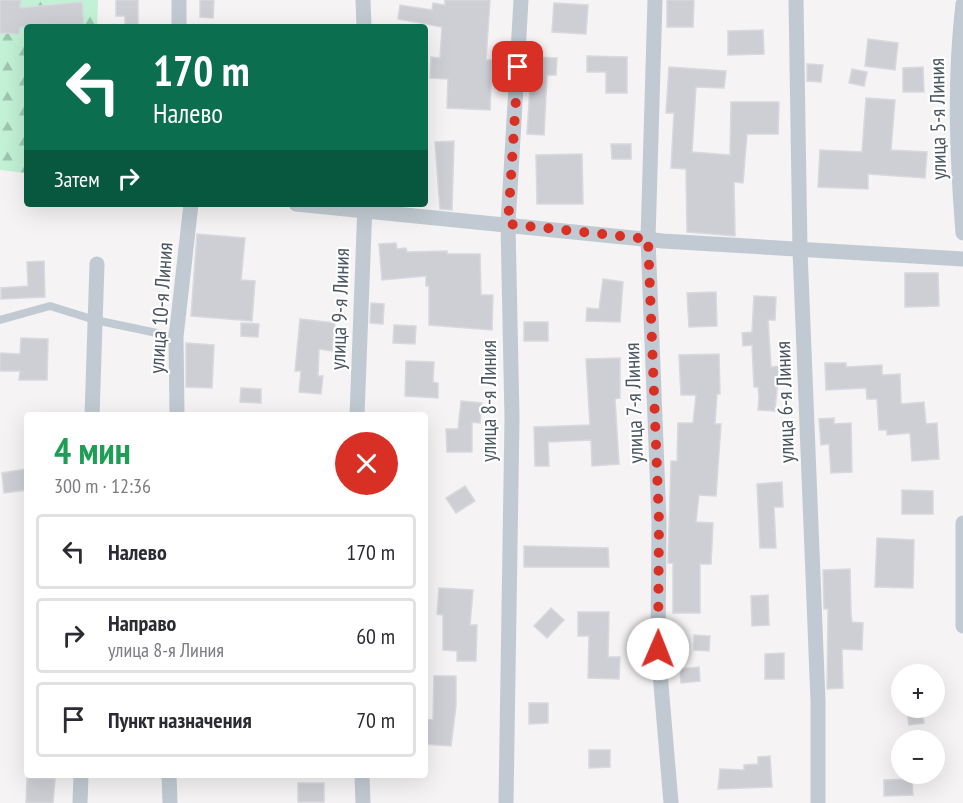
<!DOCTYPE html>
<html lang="ru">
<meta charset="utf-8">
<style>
:root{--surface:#fff;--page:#f7f7f7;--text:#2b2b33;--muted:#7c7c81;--line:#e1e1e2}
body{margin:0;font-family:"PT Sans Narrow",sans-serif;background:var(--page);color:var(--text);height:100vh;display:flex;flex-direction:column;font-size:22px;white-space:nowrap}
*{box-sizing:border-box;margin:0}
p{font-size:20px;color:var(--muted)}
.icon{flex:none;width:33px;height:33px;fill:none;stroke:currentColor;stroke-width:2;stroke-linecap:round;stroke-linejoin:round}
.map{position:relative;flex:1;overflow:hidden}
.panel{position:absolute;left:24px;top:412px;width:404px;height:366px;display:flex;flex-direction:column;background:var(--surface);border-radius:6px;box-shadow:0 6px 24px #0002}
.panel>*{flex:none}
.hud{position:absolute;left:24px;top:24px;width:404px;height:183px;border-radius:6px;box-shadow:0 6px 24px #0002;background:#0b6e4f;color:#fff;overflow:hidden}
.tools{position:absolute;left:891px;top:664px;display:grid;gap:12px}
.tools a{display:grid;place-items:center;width:54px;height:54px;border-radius:50%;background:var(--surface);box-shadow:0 6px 24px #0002;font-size:30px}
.pin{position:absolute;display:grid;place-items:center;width:51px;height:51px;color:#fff;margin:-26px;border-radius:12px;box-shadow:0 3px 9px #0006}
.me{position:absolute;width:66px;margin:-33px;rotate:1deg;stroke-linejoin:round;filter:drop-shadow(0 0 4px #0008)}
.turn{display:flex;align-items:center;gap:21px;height:126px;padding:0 30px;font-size:27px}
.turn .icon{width:78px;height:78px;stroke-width:2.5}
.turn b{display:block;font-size:42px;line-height:51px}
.then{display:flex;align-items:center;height:57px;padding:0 30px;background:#0003;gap:12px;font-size:22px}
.round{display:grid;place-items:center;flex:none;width:63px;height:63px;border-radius:32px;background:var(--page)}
.overview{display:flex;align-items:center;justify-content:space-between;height:102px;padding:0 30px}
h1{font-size:36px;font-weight:600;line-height:45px;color:#1e9e55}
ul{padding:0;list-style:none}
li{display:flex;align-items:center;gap:18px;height:75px;margin:0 12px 9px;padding:0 18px;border:3px solid var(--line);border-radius:6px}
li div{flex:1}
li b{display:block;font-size:22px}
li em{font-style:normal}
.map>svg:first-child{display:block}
.forest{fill:url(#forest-firs)}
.building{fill:#cdcfd5;stroke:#d7d9de;stroke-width:1.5}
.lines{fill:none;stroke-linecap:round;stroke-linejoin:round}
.lane{stroke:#c1cad2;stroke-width:8}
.street{stroke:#c1cad2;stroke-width:15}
.route{stroke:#d93025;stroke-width:10;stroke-dasharray:0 18}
.labels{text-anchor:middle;stroke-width:4.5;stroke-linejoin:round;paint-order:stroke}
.street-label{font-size:21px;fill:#4a5661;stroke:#fff}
</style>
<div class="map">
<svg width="963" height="803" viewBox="0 0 963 803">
<defs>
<pattern id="forest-firs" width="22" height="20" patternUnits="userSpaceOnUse" patternTransform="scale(1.5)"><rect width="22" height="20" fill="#c2f1d5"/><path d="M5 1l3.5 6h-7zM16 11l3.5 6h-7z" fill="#a0c6b0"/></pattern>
</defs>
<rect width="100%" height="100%" fill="#f5f3f3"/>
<polygon class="forest" points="0,0 98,0 97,27 27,27 27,173 0,170"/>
<g class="building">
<polygon points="0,0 21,0 20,8 82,2 84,27 20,27 19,34 0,33"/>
<polygon points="116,0 138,0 138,27 125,27 125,16 116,16"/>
<polygon points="200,0 214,0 213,18 200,17"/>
<polygon points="445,0 490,0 486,60 492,60 490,110 447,108 448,79 430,78 431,57 440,58 442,27 398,19 400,5 432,10 433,3 445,5"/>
<polygon points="667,0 694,0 693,27 667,27"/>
<polygon points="554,3 588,5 586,34 552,32"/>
<polygon points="763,30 764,54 728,55 728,31"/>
<polygon points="868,39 898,43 895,70 865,66"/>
<polygon points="587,56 627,57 627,93 606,93 606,72 587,72"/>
<polygon points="532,57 557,58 556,75 547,75 544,135 527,134"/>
<polygon points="807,64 823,65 821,82 807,81"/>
<polygon points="669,67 726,71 724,88 696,87 692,152 730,155 731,102 779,102 778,134 747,134 743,183 734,182 735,236 687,232 686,169 671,168 674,113 666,113"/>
<polygon points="923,67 924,92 903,92 903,68"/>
<polygon points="852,69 867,72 864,86 849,83"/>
<polygon points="866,98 895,100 891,150 927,152 925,178 868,174 868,189 818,187 820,150 862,152"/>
<polygon points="454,141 452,210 440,209 435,142"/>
<polygon points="611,144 631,144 631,159 612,159"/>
<polygon points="582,154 583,204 537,204 536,155"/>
<polygon points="197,234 245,238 241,280 255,281 252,321 191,316"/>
<polygon points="396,243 397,249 406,248 407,252 447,251 447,254 480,254 481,295 493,295 492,330 429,325 429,286 426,286 426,276 382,280 379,244"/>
<polygon points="44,261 45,297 1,299 1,288 28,286 27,262"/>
<polygon points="905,273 938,273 939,306 905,307"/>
<polygon points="603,279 623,282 620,322 586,321 587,308 599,309"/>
<polygon points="716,292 717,326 689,327 687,293"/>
<polygon points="754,296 776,297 775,320 768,320 771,367 779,366 775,411 758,410 759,397 758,387 754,387 752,345 743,346 742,333 752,332"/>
<polygon points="371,303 384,304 383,324 370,323"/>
<polygon points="300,319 335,323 332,351 319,349 318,376 323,376 321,394 299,392 301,371 295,371"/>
<rect x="524" y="322" width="24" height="19"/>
<polygon points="241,323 259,324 258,337 241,336"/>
<polygon points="394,325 416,326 415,344 393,343"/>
<polygon points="21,338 48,339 47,380 19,380 20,371 0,371 0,353 20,354"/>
<polygon points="186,343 214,345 212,388 186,387"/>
<polygon points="719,354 720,394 717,394 715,424 721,424 716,496 699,495 696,522 713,523 711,564 700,564 700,613 673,613 673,563 668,563 671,461 677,461 678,423 693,423 696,395 681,395 679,355"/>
<polygon points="620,358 620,398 615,399 619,464 592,466 591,440 548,442 549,466 535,466 534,427 590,425 586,359"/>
<polygon points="406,361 434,362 433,382 438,383 438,398 405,396"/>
<polygon points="825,363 846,363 846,367 882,365 882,375 900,374 901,404 924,402 926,424 937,423 939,459 912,461 910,433 887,435 887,430 879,430 877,399 867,399 866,388 826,390"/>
<polygon points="241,388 261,389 261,403 240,402"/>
<polygon points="461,401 482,403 480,423 472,422 472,452 447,452 446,429 458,429"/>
<polygon points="834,418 834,424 851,423 852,472 831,473 829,444 821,445 819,419"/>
<polygon points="27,469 27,490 4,493 2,473"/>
<polygon points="782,482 783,507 774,507 776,548 760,548 757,484"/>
<polygon points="465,486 475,501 456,513 446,498"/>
<polygon points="902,490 933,491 933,514 902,514"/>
<polygon points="877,538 914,540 913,588 875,587"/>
<polygon points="524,546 608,548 609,567 524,567"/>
<polygon points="850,569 851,614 852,622 863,623 862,650 842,649 843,688 827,689 828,609 824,609 823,570"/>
<polygon points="439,588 473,590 470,625 477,625 476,661 457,661 457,651 443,650 443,615 437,614"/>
<polygon points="768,595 769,625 752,626 751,596"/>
<polygon points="551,608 564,620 547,638 534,626"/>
<polygon points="578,612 609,612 608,657 620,657 619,679 588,678 589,636 578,636"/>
<polygon points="694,635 710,636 709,651 694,650"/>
<polygon points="784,653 784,679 765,679 765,654"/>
<polygon points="699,667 700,681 681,683 680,669"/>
<polygon points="434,676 456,676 456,706 451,746 424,744 426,719 433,720"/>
<polygon points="529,703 548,703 548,723 529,724"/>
<polygon points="922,710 924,723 909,725 907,712"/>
<polygon points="589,750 610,750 610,767 589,768"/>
<polygon points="770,756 772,787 718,789 720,769 744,770 744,765 758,764 758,757"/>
<polygon points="27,778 55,779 53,803 26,803"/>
<polygon points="912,779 913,795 884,796 884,780"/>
<rect x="298" y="783" width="26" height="19"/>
</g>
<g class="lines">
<polyline class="lane" points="0,320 50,306 95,320 176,337"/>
<g class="street">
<polyline points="363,0 364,27"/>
<polyline points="655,0 648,239 659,521 658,649 671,803"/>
<polyline points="796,0 800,250 818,701 818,803"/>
<path d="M963,4c-9,76 -6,153 0,229"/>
<polyline points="179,27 179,0"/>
<polyline points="296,204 663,241 963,259"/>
<polyline points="92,416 97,264"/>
<polyline points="177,416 176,337 191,204"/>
<polyline points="357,416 365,204"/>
<polyline points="963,523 963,626"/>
<polyline points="169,776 170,803"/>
<polyline points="362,776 363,803"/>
<polyline points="80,803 81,776"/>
<polyline points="506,803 512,418 508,224 521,0"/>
</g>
</g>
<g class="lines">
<polyline class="route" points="518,67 508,224 648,239 659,521 658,649"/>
</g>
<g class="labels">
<g class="street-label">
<text transform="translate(938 119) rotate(-91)" y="7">улица 5-я Линия</text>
<text transform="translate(161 308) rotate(-86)" y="7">улица 10-я Линия</text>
<text transform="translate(340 309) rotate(-88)" y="7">улица 9-я Линия</text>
<text transform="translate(489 401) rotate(-90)" y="7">улица 8-я Линия</text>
<text transform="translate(785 402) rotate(-92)" y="7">улица 6-я Линия</text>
<text transform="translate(634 403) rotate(-92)" y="7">улица 7-я Линия</text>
</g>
</g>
</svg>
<div class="tools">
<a>+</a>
<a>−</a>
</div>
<div class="pin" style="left:518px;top:67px;background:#d93025"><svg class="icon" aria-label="arrive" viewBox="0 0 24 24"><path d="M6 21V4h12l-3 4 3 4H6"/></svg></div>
<svg class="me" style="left:658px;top:649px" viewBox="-20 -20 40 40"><circle r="19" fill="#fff"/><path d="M0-13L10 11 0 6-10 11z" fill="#d93025"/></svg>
<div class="hud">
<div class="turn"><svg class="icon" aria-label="left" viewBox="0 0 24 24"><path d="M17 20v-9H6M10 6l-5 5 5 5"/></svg><div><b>170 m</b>Налево</div></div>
<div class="then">Затем<svg class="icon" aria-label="right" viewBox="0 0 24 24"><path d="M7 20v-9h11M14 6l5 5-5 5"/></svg></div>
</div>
<section class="panel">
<div class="overview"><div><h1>4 мин</h1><p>300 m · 12:36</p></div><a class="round" style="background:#d93025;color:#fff"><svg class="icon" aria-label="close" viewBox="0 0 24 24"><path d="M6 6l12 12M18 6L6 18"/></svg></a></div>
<ul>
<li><svg class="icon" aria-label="left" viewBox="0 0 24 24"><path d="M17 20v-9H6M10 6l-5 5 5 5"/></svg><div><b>Налево</b></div><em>170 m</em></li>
<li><svg class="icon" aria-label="right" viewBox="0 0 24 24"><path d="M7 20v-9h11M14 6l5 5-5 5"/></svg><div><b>Направо</b><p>улица 8-я Линия</p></div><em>60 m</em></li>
<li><svg class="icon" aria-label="arrive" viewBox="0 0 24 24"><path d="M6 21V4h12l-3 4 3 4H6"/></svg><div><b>Пункт назначения</b></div><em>70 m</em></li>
</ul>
</section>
</div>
